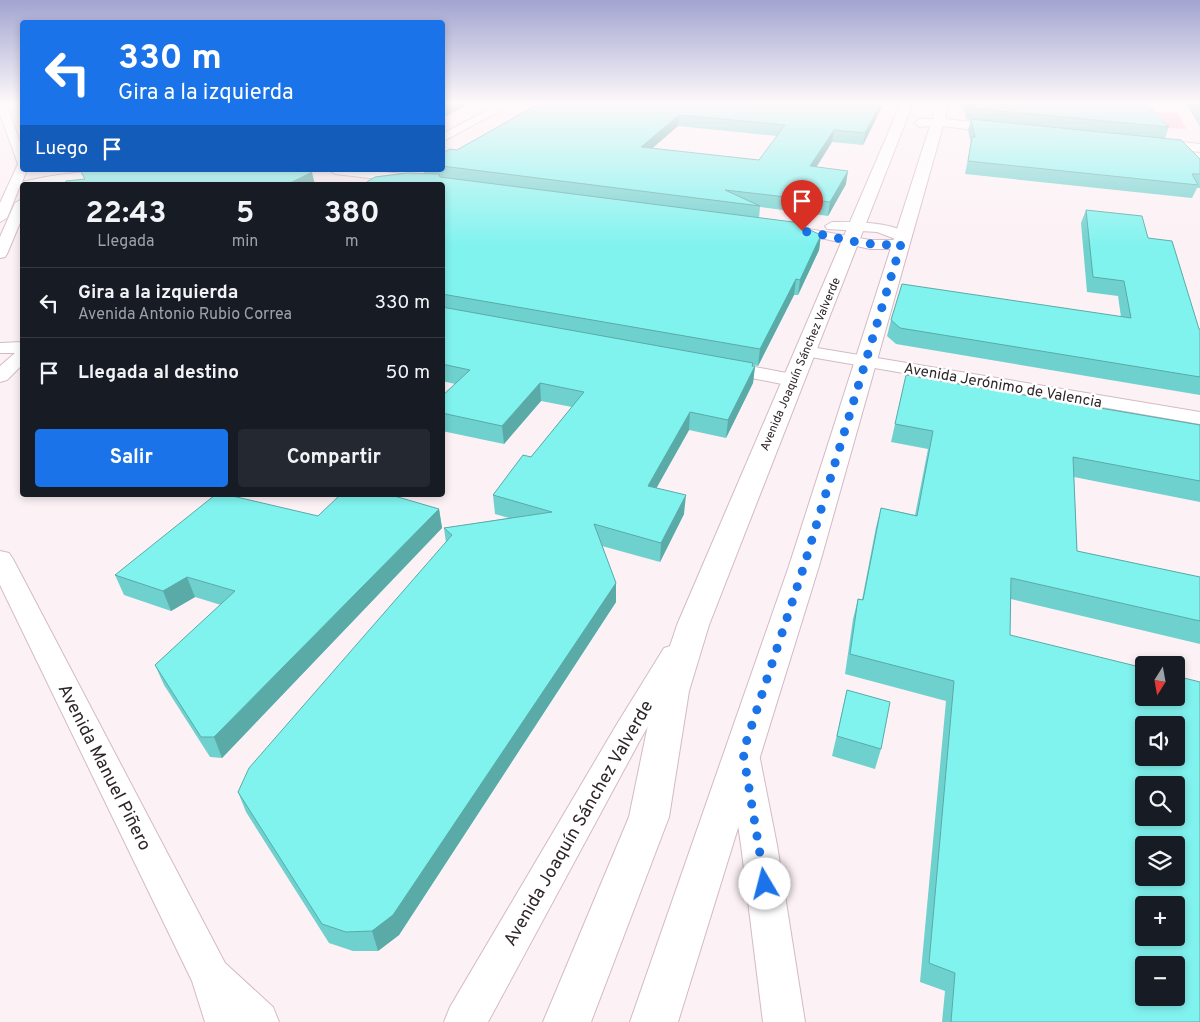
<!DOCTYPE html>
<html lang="es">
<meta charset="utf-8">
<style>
:root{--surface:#171b24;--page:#242831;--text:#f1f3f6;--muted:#9ea1a6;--line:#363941;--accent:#1a73e8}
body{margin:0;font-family:Overpass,sans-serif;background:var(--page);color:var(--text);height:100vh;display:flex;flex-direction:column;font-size:19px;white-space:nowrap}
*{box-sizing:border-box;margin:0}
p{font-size:16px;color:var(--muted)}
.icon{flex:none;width:28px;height:28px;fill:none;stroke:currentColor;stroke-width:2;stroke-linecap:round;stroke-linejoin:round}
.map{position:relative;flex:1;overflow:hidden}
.sheet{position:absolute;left:20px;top:182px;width:425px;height:315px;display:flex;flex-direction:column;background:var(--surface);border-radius:5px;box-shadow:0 2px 8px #0003}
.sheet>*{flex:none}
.banner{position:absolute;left:20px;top:20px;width:425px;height:152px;border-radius:5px;box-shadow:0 2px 8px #0003;background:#1a73e8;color:#fff;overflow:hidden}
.needle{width:32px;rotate:191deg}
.buttons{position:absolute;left:1135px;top:656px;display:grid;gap:10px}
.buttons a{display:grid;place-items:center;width:50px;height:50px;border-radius:5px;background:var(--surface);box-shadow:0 2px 8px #0003;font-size:25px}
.pin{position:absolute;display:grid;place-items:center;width:42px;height:42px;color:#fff;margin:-51px -21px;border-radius:50% 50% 50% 0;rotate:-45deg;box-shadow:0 0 5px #0007}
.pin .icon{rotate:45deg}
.me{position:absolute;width:55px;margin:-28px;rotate:352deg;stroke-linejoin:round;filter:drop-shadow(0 0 4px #0008)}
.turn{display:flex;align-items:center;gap:18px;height:105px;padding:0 15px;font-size:22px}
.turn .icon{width:65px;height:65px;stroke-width:2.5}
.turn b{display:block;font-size:35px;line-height:42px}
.then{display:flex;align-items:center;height:48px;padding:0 15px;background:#0003;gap:10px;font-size:19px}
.eta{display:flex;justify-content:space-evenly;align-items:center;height:85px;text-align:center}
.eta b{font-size:30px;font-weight:700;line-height:35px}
.button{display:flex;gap:10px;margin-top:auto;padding:10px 15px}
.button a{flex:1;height:58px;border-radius:5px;background:var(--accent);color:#fff;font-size:20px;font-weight:700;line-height:58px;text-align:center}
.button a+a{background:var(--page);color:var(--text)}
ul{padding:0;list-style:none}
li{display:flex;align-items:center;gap:15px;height:70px;padding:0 15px;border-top:1px solid var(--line)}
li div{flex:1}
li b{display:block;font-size:19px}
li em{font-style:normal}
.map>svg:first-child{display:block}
.green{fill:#fbb8d6}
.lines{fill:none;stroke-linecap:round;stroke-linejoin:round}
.street-casing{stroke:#d4bac5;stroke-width:2}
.secondary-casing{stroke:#d4bac5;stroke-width:2}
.street{fill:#fff;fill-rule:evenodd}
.secondary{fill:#fff;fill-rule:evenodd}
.wall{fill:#6fd1ce;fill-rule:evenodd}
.shaded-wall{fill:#5aaaa7}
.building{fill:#81f3ef;stroke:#5aaaa7;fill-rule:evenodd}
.route{stroke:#1a73e8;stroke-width:9;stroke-dasharray:0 16.2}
.labels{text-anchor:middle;stroke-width:5;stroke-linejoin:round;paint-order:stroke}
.far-street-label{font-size:12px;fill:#2f262a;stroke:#fff}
.street-label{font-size:15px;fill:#2f262a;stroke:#fff}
.near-street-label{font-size:18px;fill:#2f262a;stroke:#fff}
</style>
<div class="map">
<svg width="1200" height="1022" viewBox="0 0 1200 1022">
<rect width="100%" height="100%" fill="#fcf1f5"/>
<polygon class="green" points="1156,112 1178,113 1186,129 1170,128"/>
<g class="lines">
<g class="street-casing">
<g id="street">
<path d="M0,103h6l16,45v22h5l-5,12c37,-9 74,-12 112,-12l-6,4c-35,4 -70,11 -106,11v3l-2,-2 -13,32 -7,4v-19l18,-39 -18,-50z"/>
<polygon points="501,103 514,103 442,142 442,134"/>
<polygon points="329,170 366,170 412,175 418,179 412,183 335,174"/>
<polygon points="22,199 22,218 7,254 5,257 0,258 0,237 15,203"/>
<path d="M832,222c19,0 66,-1 78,15l-5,4 3,3 -2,3 -16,2h-20l-58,-13 -29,-3 -7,-4 7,-4 9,1 78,14h28l-21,-8 -50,-3 -2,-3z"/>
<polygon points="22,342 22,365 7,380 0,382 0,366 15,353 0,353 0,343"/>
<polygon points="805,346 1200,412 1200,424 799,355 796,351 799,347"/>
<polygon points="723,361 792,374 799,376 802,380 799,384 792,386 716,371 714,367 716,363"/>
<polygon points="0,551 9,553 13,559 225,963 273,1007 279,1022 205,1022 192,981 0,585"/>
<polygon points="674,645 684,648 688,656 639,742 488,1022 444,1022 450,1007 617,724 664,648"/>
<polygon points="744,746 755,749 760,759 777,845 805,1022 763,1022 741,845 728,759 733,749"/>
</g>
</g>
<g class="secondary-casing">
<g id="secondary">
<polygon points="901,103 913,103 709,625 689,691 669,817 591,1022 543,1022 629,817 655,691 677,625"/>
<polygon points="936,103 948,103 945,119 1007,126 1013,130 1007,134 943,126 819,566 678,1022 630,1022 789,566 930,126 920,127 914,123 920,119 933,119"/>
<polygon points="1152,139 1200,144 1200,152 1147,146 1146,143"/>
</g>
</g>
<use href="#street" class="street"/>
<use href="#secondary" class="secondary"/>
</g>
<g class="wall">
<path d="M540,103l342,4 -19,38 -31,-3 -16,25 30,17 -18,32 -68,-9 -1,11 62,17 -2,15 -21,45h-4l-36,71 -5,-1v1h2l-2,17 -27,55 -37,-8 -33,58 28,26 -24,48 -58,-16 14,37v19l-217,333 -21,16h-25l-24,-8 -83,-131 -8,-20 208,-249 -2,-15 65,-10 -14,-4 -2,-19 38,-38 41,-50 -31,-6 -37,43 -62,-13v-35l13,-12 -13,-3v-196l-18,-12v-3h18v-17l15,-3zM678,126l99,10 -18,24 -107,-12z"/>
<polygon points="963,103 1145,103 1169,127 1165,138 1200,159 1200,188 1197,188 1192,198 965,174 971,143 968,130 971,120 966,119"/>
<polygon points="1186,103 1200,103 1200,127"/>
<polygon points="1086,210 1148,238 1199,329 1200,329 1200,395 896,344 887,336 891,320 1121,317 1118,296 1087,292 1081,223"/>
<polygon points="902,393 1200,425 1200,502 1074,477 1077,551 1200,577 1200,644 1011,599 1010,635 1200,1022 942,1022 945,991 920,982 946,701 845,674 853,619 858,599 862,600 876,527 881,508 915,515 928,449 891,442"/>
<polygon points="439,509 442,528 222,758 210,757 164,685 155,665 221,605 195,597 171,611 124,595 115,575 318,516"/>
<polygon points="847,690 881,749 875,769 832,756"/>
</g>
<g class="shaded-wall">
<polygon points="450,103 471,103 442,118 442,107"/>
<polygon points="881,103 883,103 882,107 863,145 865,133"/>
<polygon points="679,115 678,126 640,159 641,147"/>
<polygon points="834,130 832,142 809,179 810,166"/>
<polygon points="848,171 846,184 828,216 830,202"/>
<polygon points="312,172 315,185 286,185"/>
<polygon points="821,235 819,250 798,295 800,280"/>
<polygon points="796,279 794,295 758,366 760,349"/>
<polygon points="753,363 752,372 755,366 753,383 726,438 728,420"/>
<polygon points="540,383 541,401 504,444 502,426"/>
<polygon points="690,412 689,430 647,505 648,486"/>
<polygon points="686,495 684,514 660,562 661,543"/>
<polygon points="439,509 442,528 222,758 214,737"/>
<polygon points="187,577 195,597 171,611 163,591"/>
<polygon points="616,583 616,602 399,935 378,951 372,931"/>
</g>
<g class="building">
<polygon points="442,103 450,103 442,107"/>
<path d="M540,103h341l-16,30 -31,-3 -24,36 38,5 -18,31 -105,-12 35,16 -318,-40v-13l8,-4 7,1zM679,115l106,10 -26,35 -118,-13z"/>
<polygon points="968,103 1145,103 1169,127 969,108"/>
<polygon points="1196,103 1200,103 1200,109"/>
<polygon points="971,119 1181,140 1200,159 1200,174 1192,174 1198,185 968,161 972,137 975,137"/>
<polygon points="80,170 311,170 312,172 286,185 65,185 66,181 85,179"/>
<polygon points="407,173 439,174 440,177 793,222 821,235 800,280 796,279 760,349 442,294 442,185 362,185 375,177"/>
<polygon points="1086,210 1142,216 1148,238 1172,241 1199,329 1200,329 1200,377 900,328 891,320 902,284 1131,318 1124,281 1093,277"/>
<polygon points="442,307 753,363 752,366 755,366 728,420 690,412 648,486 686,495 661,543 594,524 616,583 393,915 372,931 346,932 322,924 238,792 249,768 452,535 444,528 552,512 493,495 523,455 531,457 584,392 540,383 502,426 442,413 442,396 470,370 442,364"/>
<path d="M906,375l294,50v56l-127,-24 4,94 123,26v44l-189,-43 -1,57 134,33v30h32v-22l24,6v340h-249l4,-49 -26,-10 25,-282 -104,-27 8,-55 5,1 18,-92 36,8 16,-85 -38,-7zM1144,725h32v33h-32zM1144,785h32v33h-32zM1144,845h32v33h-32zM1144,905h32v33h-32zM1144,965h32v33h-32z"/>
<polygon points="215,495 228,495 318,516 340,495 391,495 439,509 214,737 201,737 155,665 235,591 187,577 163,591 115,575"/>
<polygon points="847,690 890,702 881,749 837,736"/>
</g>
<linearGradient id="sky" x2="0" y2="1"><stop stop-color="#a2a4d1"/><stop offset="0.42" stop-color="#fef9fa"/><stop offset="1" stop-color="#fef9fa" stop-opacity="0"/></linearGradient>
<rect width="1200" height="246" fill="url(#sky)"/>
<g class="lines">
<path class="route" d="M765,884l-22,-132 61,-186 97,-322c-35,4 -65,-8 -99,-13"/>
</g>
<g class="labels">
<g class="far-street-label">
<text transform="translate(800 364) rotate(-67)" y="4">Avenida Joaquín Sánchez Valverde</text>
</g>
<g class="street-label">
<text transform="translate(1003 385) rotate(10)" y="5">Avenida Jerónimo de Valencia</text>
</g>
<g class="near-street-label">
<text transform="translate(105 767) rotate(63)" y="6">Avenida Manuel Piñero</text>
<text transform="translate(578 823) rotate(-60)" y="6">Avenida Joaquín Sánchez Valverde</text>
</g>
</g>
</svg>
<div class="buttons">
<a><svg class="needle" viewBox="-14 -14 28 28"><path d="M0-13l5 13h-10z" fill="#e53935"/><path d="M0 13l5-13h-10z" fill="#9ea1a6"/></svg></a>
<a><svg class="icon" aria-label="sound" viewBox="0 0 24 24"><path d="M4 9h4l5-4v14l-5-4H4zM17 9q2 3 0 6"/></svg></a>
<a><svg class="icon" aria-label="search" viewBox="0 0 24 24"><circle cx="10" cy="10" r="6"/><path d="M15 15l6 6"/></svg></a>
<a><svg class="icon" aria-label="layers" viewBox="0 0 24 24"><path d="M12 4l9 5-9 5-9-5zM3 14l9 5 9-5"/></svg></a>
<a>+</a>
<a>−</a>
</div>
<div class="pin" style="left:802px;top:231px;background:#d93025"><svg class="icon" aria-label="arrive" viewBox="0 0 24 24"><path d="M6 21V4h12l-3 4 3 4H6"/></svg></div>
<svg class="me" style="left:765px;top:884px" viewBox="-20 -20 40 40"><circle r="19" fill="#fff"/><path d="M0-13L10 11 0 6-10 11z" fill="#1a73e8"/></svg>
<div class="banner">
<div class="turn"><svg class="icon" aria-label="left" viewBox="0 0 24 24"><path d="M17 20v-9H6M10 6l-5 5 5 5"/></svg><div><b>330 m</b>Gira a la izquierda</div></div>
<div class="then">Luego<svg class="icon" aria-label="arrive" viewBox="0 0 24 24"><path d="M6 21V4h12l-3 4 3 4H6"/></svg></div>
</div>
<section class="sheet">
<div class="eta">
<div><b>22:43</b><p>Llegada</p></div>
<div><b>5</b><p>min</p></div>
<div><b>380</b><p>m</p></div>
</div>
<ul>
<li><svg class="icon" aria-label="left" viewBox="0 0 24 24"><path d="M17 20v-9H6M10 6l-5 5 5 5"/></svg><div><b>Gira a la izquierda</b><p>Avenida Antonio Rubio Correa</p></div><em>330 m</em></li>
<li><svg class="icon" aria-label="arrive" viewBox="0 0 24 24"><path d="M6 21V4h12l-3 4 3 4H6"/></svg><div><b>Llegada al destino</b></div><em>50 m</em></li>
</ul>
<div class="button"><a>Salir</a><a>Compartir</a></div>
</section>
</div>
